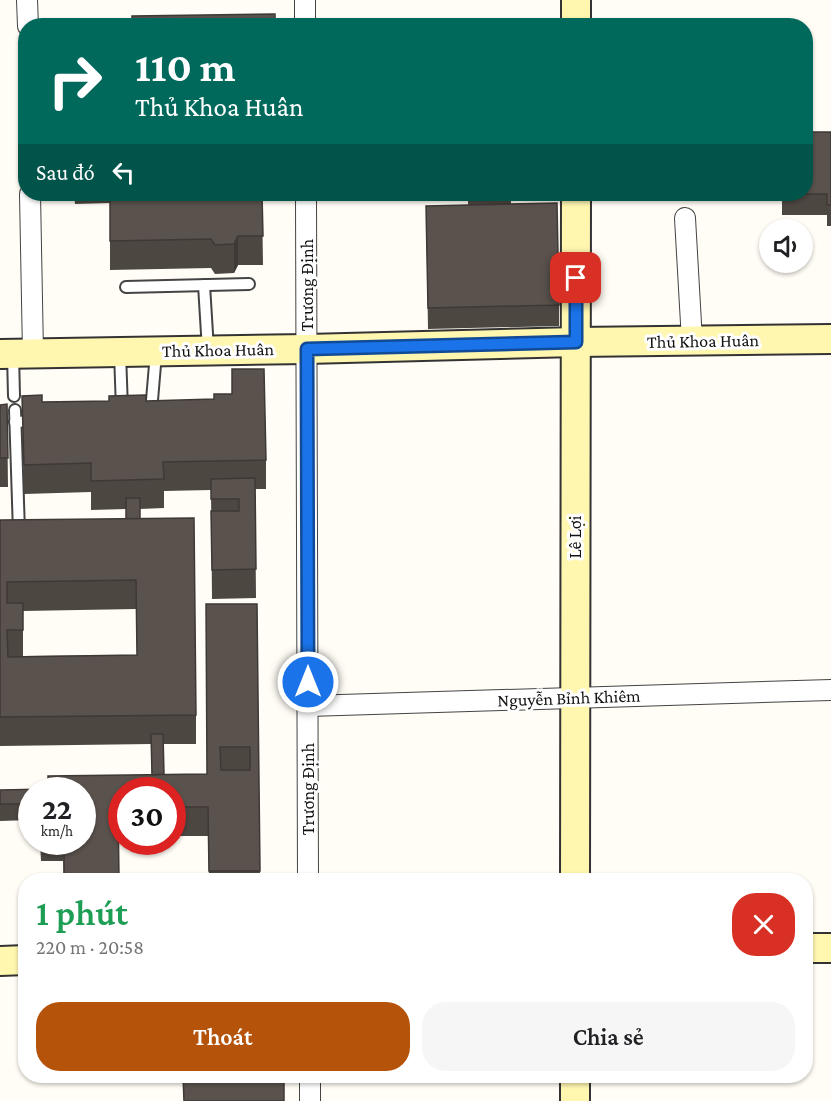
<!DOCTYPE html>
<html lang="vi">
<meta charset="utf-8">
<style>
:root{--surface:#fff;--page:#f6f6f6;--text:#202124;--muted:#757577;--accent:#b45309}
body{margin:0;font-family:"Crimson Pro",serif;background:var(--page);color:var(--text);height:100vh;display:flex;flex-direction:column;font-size:22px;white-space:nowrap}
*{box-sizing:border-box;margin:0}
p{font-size:20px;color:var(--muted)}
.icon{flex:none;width:33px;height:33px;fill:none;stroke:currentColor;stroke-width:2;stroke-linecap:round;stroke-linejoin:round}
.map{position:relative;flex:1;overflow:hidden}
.details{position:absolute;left:18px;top:873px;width:795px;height:210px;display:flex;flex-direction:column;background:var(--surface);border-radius:24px;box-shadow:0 2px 4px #0004}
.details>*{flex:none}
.banner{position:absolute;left:18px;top:18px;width:795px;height:183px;border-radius:24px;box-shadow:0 2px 4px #0004;background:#00695c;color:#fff;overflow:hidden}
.fabs{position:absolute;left:759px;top:219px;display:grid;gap:12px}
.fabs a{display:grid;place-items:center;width:54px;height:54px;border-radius:50%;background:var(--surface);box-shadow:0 2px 4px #0004;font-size:30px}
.speed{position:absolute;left:18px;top:777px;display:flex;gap:12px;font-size:30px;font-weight:700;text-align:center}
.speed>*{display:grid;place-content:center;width:78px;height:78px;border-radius:50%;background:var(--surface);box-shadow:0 2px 4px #0004;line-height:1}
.speed small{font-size:15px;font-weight:400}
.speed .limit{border:9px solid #d22;background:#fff;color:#111}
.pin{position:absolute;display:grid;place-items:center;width:51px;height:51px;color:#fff;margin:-26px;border-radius:12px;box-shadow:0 3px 9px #0006}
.me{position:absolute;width:66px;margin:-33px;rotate:0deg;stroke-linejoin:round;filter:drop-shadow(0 0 4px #0008)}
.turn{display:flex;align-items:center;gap:21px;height:126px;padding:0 18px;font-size:27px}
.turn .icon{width:78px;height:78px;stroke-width:2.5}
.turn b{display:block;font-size:42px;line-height:51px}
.then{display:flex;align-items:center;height:57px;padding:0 18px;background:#0003;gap:12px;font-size:22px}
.round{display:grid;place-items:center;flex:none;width:63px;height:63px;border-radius:24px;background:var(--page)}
.summary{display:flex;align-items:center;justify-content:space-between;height:102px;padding:0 18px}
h1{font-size:36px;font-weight:600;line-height:45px;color:#1e9e55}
.primary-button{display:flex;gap:12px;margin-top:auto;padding:12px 18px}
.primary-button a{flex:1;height:69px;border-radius:24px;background:var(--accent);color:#fff;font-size:24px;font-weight:600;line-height:69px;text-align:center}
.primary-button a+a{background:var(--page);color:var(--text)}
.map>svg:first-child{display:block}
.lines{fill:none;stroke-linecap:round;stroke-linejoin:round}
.lane-casing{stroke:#444;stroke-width:14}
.street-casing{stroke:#444;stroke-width:22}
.secondary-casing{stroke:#333;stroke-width:32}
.lane{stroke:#fff;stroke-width:10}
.street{stroke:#fff;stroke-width:20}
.secondary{stroke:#fff6b0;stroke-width:28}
.wall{fill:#4d4742;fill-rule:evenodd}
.shaded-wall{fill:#3f3936}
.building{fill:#5a524d;stroke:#3f3936;stroke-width:1.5;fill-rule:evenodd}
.route-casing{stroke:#114b97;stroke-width:15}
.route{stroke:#1a73e8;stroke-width:10}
.labels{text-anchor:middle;stroke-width:6;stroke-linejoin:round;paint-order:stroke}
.street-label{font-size:18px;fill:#111;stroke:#fff}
</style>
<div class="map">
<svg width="831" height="1101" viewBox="0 0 831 1101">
<rect width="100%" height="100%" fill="#fffdf5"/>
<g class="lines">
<g class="lane-casing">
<g id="lane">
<polyline points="204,285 208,350"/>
<polyline points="126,287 249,284"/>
<polyline points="120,353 122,409"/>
<polyline points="13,354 14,396"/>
<polyline points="15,410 19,532"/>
<polyline points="151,412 156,353"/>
<polyline points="15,422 36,421"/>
</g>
</g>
<g class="street-casing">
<g id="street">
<polyline points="27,0 28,26"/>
<polyline points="305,0 305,26"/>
<polyline points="30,194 33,353"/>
<polyline points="306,194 308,880"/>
<polyline points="685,218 692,341"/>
<polyline points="308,706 831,690"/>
<polyline points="310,1076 310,1101"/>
</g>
</g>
<g class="secondary-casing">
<g id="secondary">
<polyline points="576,26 576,0"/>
<polyline points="0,354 307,349 576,342 831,339"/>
<polyline points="575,880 576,194"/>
<polyline points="806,948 831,948"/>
<polyline points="0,961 26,960"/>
<polyline points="575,1101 575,1076"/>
</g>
</g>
<use href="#lane" class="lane"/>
<use href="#street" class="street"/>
<use href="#secondary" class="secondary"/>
</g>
<g class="wall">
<polygon points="831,132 831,226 827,226 827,215 782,215 782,194"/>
<polygon points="74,194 262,194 263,265 238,265 234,273 215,274 211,268 110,270 110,203 75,204"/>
<polygon points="468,194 511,194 511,204 559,305 559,326 428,329 426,206 468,205"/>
<path d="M22,396l20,6 104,-1 120,59v29h-11l1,109 -44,1 -1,-109 -47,1v17l-24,1v10l56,196v29h-33l1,30h43l50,-170 3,276h-51l-1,-44h-36v-46h-50v47h-3v43h-55l-1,-25v6h-22l-1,-19h42v-52h-50v30l-32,1v-31l48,-1 104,-14 -1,-31 -151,2v-226l126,-1v-10l-35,1v-18l-67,2zM136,609l1,46 -114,1v-45z"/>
<polygon points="7,404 8,487 0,487 0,405"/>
</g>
<polygon class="shaded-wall" points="238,236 238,265 234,273 234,244"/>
<g class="building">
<polygon points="275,14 275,26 132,26 132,16"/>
<polygon points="114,21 114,26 67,26 67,23"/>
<polygon points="806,132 831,132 831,205 827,205 827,194 782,194 806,194"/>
<polygon points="110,194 262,194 263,236 238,236 234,244 215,245 211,239 110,241"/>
<polygon points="557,203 559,305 428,308 426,206"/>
<polygon points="232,369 264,369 266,460 163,462 164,479 91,481 91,463 24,465 22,396 42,395 42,402 109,401 109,396 146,395 146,401 214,399 214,394 232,394"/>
<polygon points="7,404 8,458 0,458 0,405"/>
<polygon points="255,478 256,569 212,570 211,511 239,511 239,499 211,499 211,479"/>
<rect x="126" y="498" width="14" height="21"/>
<path d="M194,518l2,197 -196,2v-197zM136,580l1,75 -129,2 -1,-27h16v-27h-16v-21z"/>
<path d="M206,604h51l3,267h-51l-1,-64h-36v-17h-50v18h-4l1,69 -55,1v-36h18v-52h-34v-14l159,-2zM220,747h30v23h-29z"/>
<polygon points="151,734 163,734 164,774 152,775"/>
<polygon points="48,789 48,790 32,790 32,804 0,804 0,790"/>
<rect x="41" y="842" width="22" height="3"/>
<polygon points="183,1076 284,1076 284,1101 184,1101"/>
</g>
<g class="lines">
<g class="route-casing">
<polyline id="route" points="308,682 307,349 576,342 576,278"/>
</g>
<use href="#route" class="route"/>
</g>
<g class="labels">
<g class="street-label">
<text transform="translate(307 285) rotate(-90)" y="6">Trương Định</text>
<text transform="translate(703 341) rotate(-1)" y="6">Thủ Khoa Huân</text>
<text transform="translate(218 350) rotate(-1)" y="6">Thủ Khoa Huân</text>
<text transform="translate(575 537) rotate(-90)" y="6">Lê Lợi</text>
<text transform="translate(569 698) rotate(-2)" y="6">Nguyễn Bỉnh Khiêm</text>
<text transform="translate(308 789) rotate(-90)" y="6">Trương Định</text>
</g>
</g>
</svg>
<div class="fabs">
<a><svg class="icon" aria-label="sound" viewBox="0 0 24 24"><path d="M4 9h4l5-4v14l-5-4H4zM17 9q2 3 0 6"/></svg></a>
</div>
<div class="speed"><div>22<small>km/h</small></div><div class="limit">30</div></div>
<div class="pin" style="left:576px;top:278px;background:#d93025"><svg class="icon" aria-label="arrive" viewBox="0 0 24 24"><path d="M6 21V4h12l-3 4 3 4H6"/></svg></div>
<svg class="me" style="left:308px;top:682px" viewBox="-20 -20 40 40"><circle r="17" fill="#1a73e8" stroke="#fff" stroke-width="3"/><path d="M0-11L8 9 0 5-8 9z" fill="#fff"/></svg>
<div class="banner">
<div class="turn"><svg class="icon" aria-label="right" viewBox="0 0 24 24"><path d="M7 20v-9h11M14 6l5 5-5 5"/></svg><div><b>110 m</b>Thủ Khoa Huân</div></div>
<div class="then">Sau đó<svg class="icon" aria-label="left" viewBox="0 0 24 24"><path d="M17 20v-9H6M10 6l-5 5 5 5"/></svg></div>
</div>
<section class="details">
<div class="summary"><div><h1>1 phút</h1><p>220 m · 20:58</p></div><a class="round" style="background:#d93025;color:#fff"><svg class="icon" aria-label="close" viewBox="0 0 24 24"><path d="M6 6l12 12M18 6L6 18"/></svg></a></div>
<div class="primary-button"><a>Thoát</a><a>Chia sẻ</a></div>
</section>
</div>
